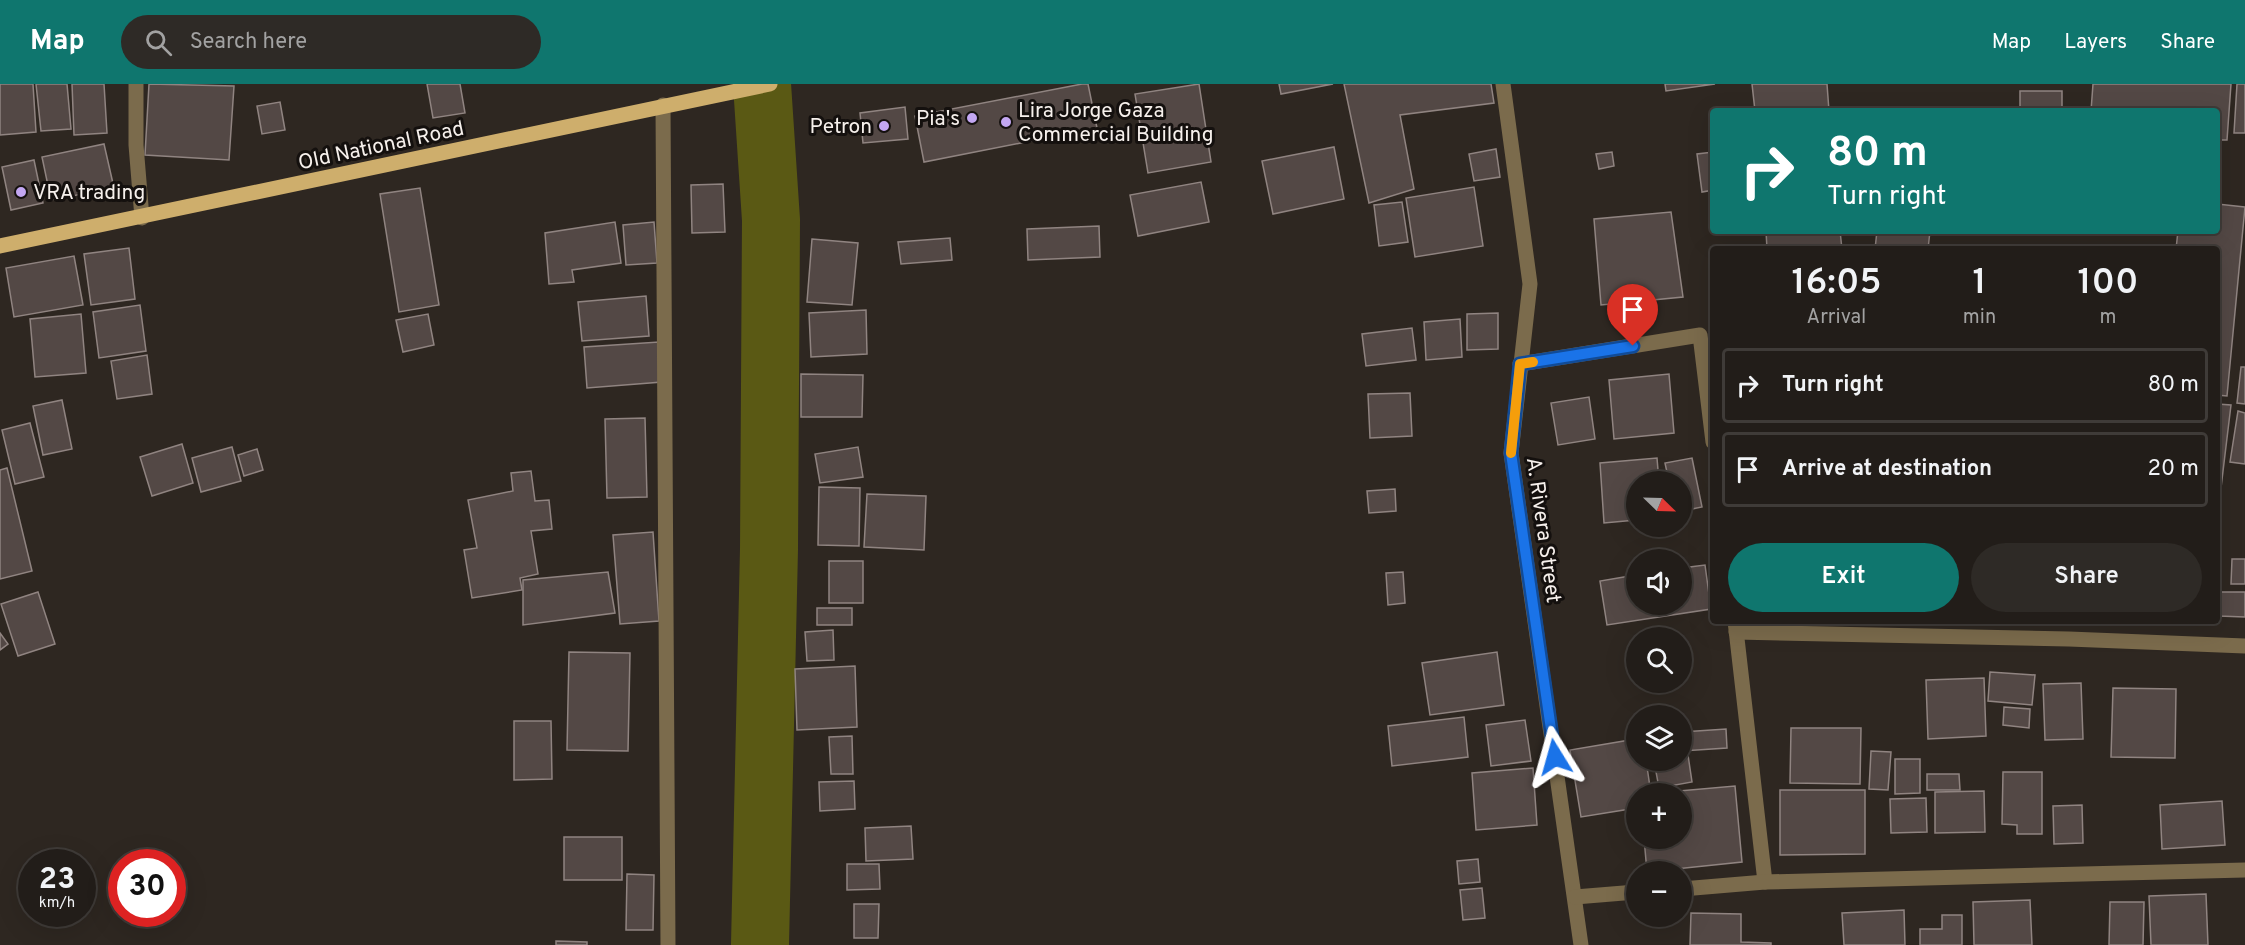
<!DOCTYPE html>
<meta charset="utf-8">
<style>
:root{--surface:#221d19;--page:#2e2a26;--text:#f1f3f6;--muted:#a2a2a2;--line:#3f3b38;--accent:#0f766e}
body{margin:0;font-family:Overpass,sans-serif;background:var(--page);color:var(--text);height:100vh;display:flex;flex-direction:column;font-size:22px;white-space:nowrap}
*{box-sizing:border-box;margin:0}
p{font-size:20px;color:var(--muted)}
.icon{flex:none;width:33px;height:33px;fill:none;stroke:currentColor;stroke-width:2;stroke-linecap:round;stroke-linejoin:round}
.map{position:relative;flex:1;overflow:hidden}
.drawer{position:absolute;left:1710px;top:162px;width:510px;height:378px;display:flex;flex-direction:column;background:var(--surface);border-radius:6px;box-shadow:0 6px 24px #0002,0 0 0 2px var(--line)}
.drawer>*{flex:none}
.guide{position:absolute;left:1710px;top:24px;width:510px;height:126px;border-radius:6px;box-shadow:0 6px 24px #0002,0 0 0 2px var(--line);background:#0f766e;color:#fff;overflow:hidden}
.needle{width:39px;rotate:113deg}
.fabs{position:absolute;left:1626px;top:387px;display:grid;gap:12px}
.fabs a{display:grid;place-items:center;width:66px;height:66px;border-radius:50%;background:var(--surface);box-shadow:0 6px 24px #0002,0 0 0 2px var(--line);font-size:30px}
.speed{position:absolute;left:18px;top:765px;display:flex;gap:12px;font-size:30px;font-weight:700;text-align:center}
.speed>*{display:grid;place-content:center;width:78px;height:78px;border-radius:50%;background:var(--surface);box-shadow:0 6px 24px #0002,0 0 0 2px var(--line);line-height:1}
.speed small{font-size:15px;font-weight:400}
.speed .limit{border:9px solid #d22;background:#fff;color:#111}
.pin{position:absolute;display:grid;place-items:center;width:51px;height:51px;color:#fff;margin:-62px -26px;border-radius:50% 50% 50% 0;rotate:-45deg;box-shadow:0 0 6px #0007}
.pin .icon{rotate:45deg}
.me{position:absolute;width:66px;margin:-33px;rotate:352deg;stroke-linejoin:round;filter:drop-shadow(0 0 4px #0008)}
.turn{display:flex;align-items:center;gap:21px;height:126px;padding:0 18px;font-size:27px}
.turn .icon{width:78px;height:78px;stroke-width:2.5}
.turn b{display:block;font-size:42px;line-height:51px}
.eta{display:flex;justify-content:space-evenly;align-items:center;height:102px;text-align:center}
.eta b{font-size:36px;font-weight:600;line-height:42px}
.action{display:flex;gap:12px;margin-top:auto;padding:12px 18px}
.action a{flex:1;height:69px;border-radius:36px;background:var(--accent);color:#fff;font-size:24px;font-weight:600;line-height:69px;text-align:center}
.action a+a{background:var(--page);color:var(--text)}
ul{padding:0;list-style:none}
li{display:flex;align-items:center;gap:18px;height:75px;margin:0 12px 9px;padding:0 6px;border:3px solid var(--line);border-radius:6px}
li div{flex:1}
li b{display:block;font-size:22px}
li em{font-style:normal}
header{display:flex;align-items:center;gap:36px;box-sizing:border-box;height:84px;padding:0 30px;background:var(--accent);color:#fff}
header strong{font-size:28px}
nav{display:flex;gap:33px;margin-inline-start:auto;font-size:21px}
.search{width:420px;height:54px;background:var(--page);display:flex;align-items:center;gap:15px;box-sizing:border-box;padding:0 21px;border-radius:33px;color:var(--muted);font-size:22px}
.map>svg:first-child{display:block}
.lines{fill:none;stroke-linecap:round;stroke-linejoin:round}
.river{stroke:#5a5914;stroke-width:58}
.building{fill:#534845;stroke:#908481;stroke-width:1.5}
.minor{stroke:#7b6b4c;stroke-width:15}
.major{stroke:#ceae6c;stroke-width:15}
.route-casing{stroke:#114b97;stroke-width:15}
.route{stroke:#1a73e8;stroke-width:10}
.slow{stroke:#f59e0b;stroke-width:10}
.poi-dot{fill:#c3a7f2;stroke:#14100e;stroke-width:2}
.labels{text-anchor:middle;stroke-width:6;stroke-linejoin:round;paint-order:stroke}
.poi-label{font-size:21px;fill:#f6f0ec;stroke:#14100e;text-anchor:start}
.street-label{font-size:21px;fill:#f6f0ec;stroke:#14100e}
</style>
<header>
<strong>Map</strong>
<div class="search"><svg class="icon" aria-label="search" viewBox="0 0 24 24"><circle cx="10" cy="10" r="6"/><path d="M15 15l6 6"/></svg>Search here</div>
<nav><a>Map</a><a>Layers</a><a>Share</a></nav>
</header>
<div class="map">
<svg width="2245" height="861" viewBox="0 0 2245 861">
<rect width="100%" height="100%" fill="#2e2721"/>
<g class="lines">
<polyline class="river" points="760,861 769,465 771,136 762,0"/>
</g>
<g class="building">
<polygon points="0,0 33,0 36,48 0,51"/>
<polygon points="36,0 67,0 71,45 41,47"/>
<polygon points="72,0 104,0 107,49 74,51"/>
<polygon points="149,0 234,2 229,76 145,71"/>
<polygon points="427,0 460,0 465,29 433,34"/>
<polygon points="1082,0 1088,0 1097,44 924,78 915,32"/>
<polygon points="1199,0 1211,78 1148,89 1135,10"/>
<polygon points="1279,0 1333,0 1281,10"/>
<polygon points="1344,0 1491,0 1494,19 1400,31 1414,105 1369,119"/>
<polygon points="1665,0 1715,0 1666,7"/>
<polygon points="1752,0 1827,0 1829,27 1755,27"/>
<polygon points="2093,0 2231,0 2227,56 2217,56 2217,27 2091,27"/>
<polygon points="2237,0 2245,0 2245,49 2234,49"/>
<rect x="2020" y="7" width="42" height="20"/>
<polygon points="280,18 285,46 262,50 257,22"/>
<polygon points="905,23 908,55 863,59 860,29"/>
<polygon points="1877,24 1917,27 1877,27"/>
<polygon points="104,60 114,104 51,116 42,73"/>
<polygon points="1334,63 1344,115 1273,130 1262,77"/>
<polygon points="1496,65 1500,93 1474,97 1469,70"/>
<polygon points="1612,68 1614,82 1599,85 1596,70"/>
<polygon points="1713,68 1713,106 1702,108 1697,70"/>
<polygon points="34,76 43,119 11,126 2,83"/>
<polygon points="1201,98 1209,138 1138,152 1130,111"/>
<polygon points="723,100 725,148 692,149 691,101"/>
<polygon points="1474,103 1483,162 1415,173 1406,114"/>
<polygon points="420,104 439,221 399,228 380,110"/>
<polygon points="1402,118 1408,158 1379,162 1374,121"/>
<polygon points="2217,120 2245,123 2227,312 2217,311 2217,165 2176,165 2178,147 2217,147"/>
<polygon points="1671,128 1683,213 1601,221 1594,135"/>
<polygon points="615,138 621,179 572,186 574,198 549,200 545,149"/>
<polygon points="654,138 657,179 626,181 623,141"/>
<polygon points="1099,142 1100,173 1028,176 1027,145"/>
<polygon points="1766,147 1840,147 1842,165 1767,165"/>
<polygon points="1877,147 1930,147 1928,165 1875,165"/>
<polygon points="950,154 952,176 901,180 898,158"/>
<polygon points="812,155 858,159 852,221 807,218"/>
<polygon points="129,164 135,215 91,221 84,170"/>
<polygon points="74,172 83,221 14,233 6,184"/>
<polygon points="646,212 649,252 582,257 578,218"/>
<polygon points="140,221 146,267 99,274 93,228"/>
<polygon points="866,226 867,270 811,273 809,229"/>
<polygon points="1498,229 1498,265 1467,266 1467,230"/>
<polygon points="81,230 86,289 35,293 30,235"/>
<polygon points="428,230 434,261 403,268 396,236"/>
<polygon points="1460,235 1462,273 1426,276 1424,238"/>
<polygon points="1412,244 1416,276 1366,282 1362,250"/>
<polygon points="659,258 662,298 587,304 584,263"/>
<polygon points="147,271 152,310 117,315 111,277"/>
<polygon points="2241,283 2245,283 2245,320 2237,319"/>
<polygon points="801,290 863,291 862,333 801,333"/>
<polygon points="1669,290 1674,349 1614,355 1609,296"/>
<polygon points="1410,309 1412,352 1370,354 1368,310"/>
<polygon points="1589,313 1595,355 1558,361 1551,319"/>
<polygon points="62,316 72,365 43,371 33,322"/>
<polygon points="2217,320 2231,321 2217,437"/>
<polygon points="2238,327 2245,329 2245,380 2230,378"/>
<polygon points="645,334 647,413 607,414 605,335"/>
<polygon points="30,339 44,393 15,400 2,346"/>
<polygon points="182,360 193,399 152,412 140,373"/>
<polygon points="232,363 241,397 201,408 192,374"/>
<polygon points="858,363 863,393 820,399 815,370"/>
<polygon points="257,365 263,386 244,392 238,371"/>
<polygon points="1657,374 1659,398 1636,398 1636,436 1604,439 1600,379"/>
<polygon points="1692,374 1702,423 1682,427 1682,398 1669,398 1665,379"/>
<polygon points="7,384 32,487 0,495 0,386"/>
<polygon points="531,387 535,417 549,416 552,445 531,447 538,490 520,494 522,506 472,514 464,466 477,464 468,416 513,407 511,389"/>
<polygon points="819,403 860,404 859,462 818,461"/>
<polygon points="1395,405 1396,427 1369,429 1367,407"/>
<polygon points="867,410 926,412 924,466 864,463"/>
<polygon points="653,448 659,537 620,540 613,451"/>
<polygon points="2232,475 2245,475 2245,500 2231,500"/>
<rect x="829" y="477" width="34" height="42"/>
<polygon points="1705,481 1711,525 1607,541 1600,497 1636,491 1636,520 1682,520 1682,484"/>
<polygon points="608,488 615,529 523,541 523,496"/>
<polygon points="1403,488 1405,519 1388,521 1386,489"/>
<polygon points="38,508 55,560 18,572 1,520"/>
<polygon points="2220,508 2245,508 2245,533 2219,532"/>
<rect x="817" y="524" width="35" height="17"/>
<polygon points="833,546 834,576 807,577 805,548"/>
<polygon points="0,549 8,560 0,566"/>
<polygon points="569,568 630,569 628,667 567,666"/>
<polygon points="1497,568 1504,621 1430,631 1422,579"/>
<polygon points="855,582 857,643 797,646 795,585"/>
<polygon points="1990,588 2035,591 2032,621 1988,617"/>
<polygon points="1984,594 1986,652 1928,655 1926,596"/>
<polygon points="2081,599 2083,655 2045,656 2043,600"/>
<polygon points="2113,604 2176,605 2175,674 2111,673"/>
<polygon points="2004,623 2030,625 2029,644 2003,641"/>
<polygon points="1464,633 1468,673 1392,682 1388,642"/>
<polygon points="1525,636 1531,677 1491,682 1486,641"/>
<polygon points="514,637 551,637 552,695 514,696"/>
<polygon points="1791,644 1861,644 1860,700 1790,699"/>
<polygon points="1726,645 1727,664 1682,667 1682,648"/>
<polygon points="852,652 853,690 831,690 829,653"/>
<polygon points="1636,655 1636,676 1646,676 1651,710 1636,710 1636,724 1581,733 1570,666"/>
<polygon points="1871,667 1891,668 1888,706 1869,705"/>
<polygon points="1688,671 1692,698 1659,704 1654,677 1682,676 1682,672"/>
<polygon points="1895,675 1920,675 1920,709 1895,710"/>
<polygon points="1533,684 1537,741 1476,746 1472,689"/>
<polygon points="2003,688 2042,688 2042,750 2017,750 2017,741 2002,740"/>
<polygon points="1927,690 1959,690 1960,706 1927,706"/>
<polygon points="854,697 855,725 820,727 819,698"/>
<polygon points="1735,702 1742,778 1647,788 1644,754 1682,754 1682,710 1656,709"/>
<polygon points="1780,706 1865,706 1865,770 1780,771"/>
<polygon points="1984,707 1985,748 1935,749 1935,708"/>
<polygon points="1926,714 1927,748 1891,749 1890,715"/>
<polygon points="2222,717 2225,761 2162,765 2160,721"/>
<polygon points="2082,721 2083,759 2054,760 2053,722"/>
<polygon points="911,742 913,775 866,777 865,744"/>
<rect x="564" y="753" width="58" height="43"/>
<polygon points="1478,775 1480,798 1459,800 1457,777"/>
<polygon points="847,780 879,780 880,805 847,806"/>
<polygon points="627,790 654,791 653,846 626,846"/>
<polygon points="1482,804 1485,834 1463,836 1460,806"/>
<polygon points="2206,810 2208,861 2151,861 2149,812"/>
<polygon points="2030,816 2032,861 1974,861 1973,818"/>
<polygon points="2110,818 2144,818 2143,861 2109,861"/>
<polygon points="854,820 879,820 878,854 854,854"/>
<polygon points="1904,826 1905,861 1844,861 1842,829"/>
<polygon points="1691,829 1741,830 1741,858 1771,859 1771,861 1690,861"/>
<polygon points="1942,831 1962,831 1962,861 1920,861 1920,845 1942,845"/>
<polygon points="556,857 587,858 587,861 556,861"/>
</g>
<g class="lines">
<g class="minor">
<polyline points="136,0 136,61 142,134"/>
<polyline points="1503,0 1530,200 1511,369 1581,861"/>
<polyline points="663,21 668,861"/>
<polyline points="1520,280 1700,251 1713,358"/>
<polyline points="1735,537 1765,798"/>
<polyline points="1736,548 2069,555 2245,562"/>
<polyline points="1682,805 1765,798 2245,786"/>
<polyline points="1575,813 1636,808"/>
</g>
<polyline class="major" points="0,162 770,0"/>
</g>
<g class="lines">
<g class="route-casing">
<polyline id="route" points="1555,673 1511,369 1520,280 1633,262"/>
</g>
<use href="#route" class="route"/>
<polyline class="slow" points="1511,369 1520,280 1533,278"/>
</g>
<g class="poi-dot">
<circle cx="972" cy="34" r="6"/>
<circle cx="1006" cy="38" r="6"/>
<circle cx="884" cy="42" r="6"/>
<circle cx="21" cy="108" r="6"/>
</g>
<g class="labels">
<g class="poi-label">
<text x="1018" y="33">Lira Jorge Gaza<tspan x="1018" dy="24">Commercial Building</tspan></text>
<text x="960" y="41" text-anchor="end">Pia's</text>
<text x="872" y="49" text-anchor="end">Petron</text>
<text x="33" y="115">VRA trading</text>
</g>
<g class="street-label">
<text transform="translate(381 61) rotate(-12)" y="7">Old National Road</text>
<text transform="translate(1544 446) rotate(82)" y="7">A. Rivera Street</text>
</g>
</g>
</svg>
<div class="fabs">
<a><svg class="needle" viewBox="-14 -14 28 28"><path d="M0-13l5 13h-10z" fill="#e53935"/><path d="M0 13l5-13h-10z" fill="#a2a2a2"/></svg></a>
<a><svg class="icon" aria-label="sound" viewBox="0 0 24 24"><path d="M4 9h4l5-4v14l-5-4H4zM17 9q2 3 0 6"/></svg></a>
<a><svg class="icon" aria-label="search" viewBox="0 0 24 24"><circle cx="10" cy="10" r="6"/><path d="M15 15l6 6"/></svg></a>
<a><svg class="icon" aria-label="layers" viewBox="0 0 24 24"><path d="M12 4l9 5-9 5-9-5zM3 14l9 5 9-5"/></svg></a>
<a>+</a>
<a>−</a>
</div>
<div class="speed"><div>23<small>km/h</small></div><div class="limit">30</div></div>
<div class="pin" style="left:1633px;top:262px;background:#d93025"><svg class="icon" aria-label="arrive" viewBox="0 0 24 24"><path d="M6 21V4h12l-3 4 3 4H6"/></svg></div>
<svg class="me" style="left:1555px;top:673px" viewBox="-20 -20 40 40"><path d="M0-17L14 15 0 8-14 15z" fill="#1a73e8" stroke="#fff" stroke-width="4"/></svg>
<div class="guide">
<div class="turn"><svg class="icon" aria-label="right" viewBox="0 0 24 24"><path d="M7 20v-9h11M14 6l5 5-5 5"/></svg><div><b>80 m</b>Turn right</div></div>
</div>
<section class="drawer">
<div class="eta">
<div><b>16:05</b><p>Arrival</p></div>
<div><b>1</b><p>min</p></div>
<div><b>100</b><p>m</p></div>
</div>
<ul>
<li><svg class="icon" aria-label="right" viewBox="0 0 24 24"><path d="M7 20v-9h11M14 6l5 5-5 5"/></svg><div><b>Turn right</b></div><em>80 m</em></li>
<li><svg class="icon" aria-label="arrive" viewBox="0 0 24 24"><path d="M6 21V4h12l-3 4 3 4H6"/></svg><div><b>Arrive at destination</b></div><em>20 m</em></li>
</ul>
<div class="action"><a>Exit</a><a>Share</a></div>
</section>
</div>
